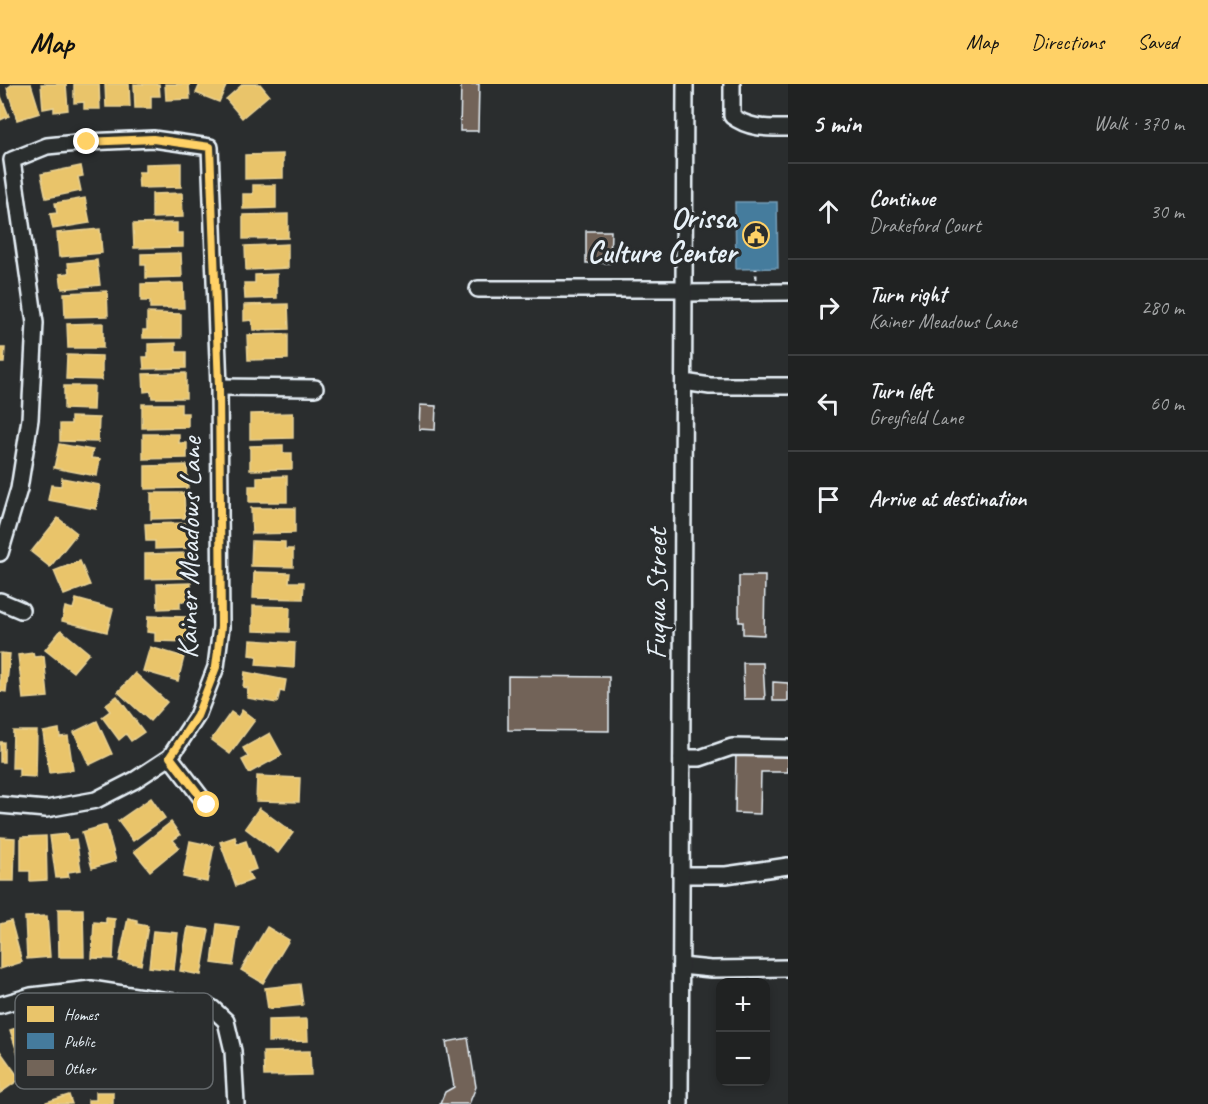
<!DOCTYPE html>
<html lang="en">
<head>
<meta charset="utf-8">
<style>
  body { margin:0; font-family:Caveat,sans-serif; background:#2d2f2f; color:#f1f3f6 }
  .controls { position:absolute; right:18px; bottom:18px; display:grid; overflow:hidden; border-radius:12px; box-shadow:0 3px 9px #0003 }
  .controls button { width:54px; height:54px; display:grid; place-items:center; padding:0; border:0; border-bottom:2px solid #3d3f40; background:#202222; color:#f1f3f6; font:30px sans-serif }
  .stop { position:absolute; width:18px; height:18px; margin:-14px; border:4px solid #ffd166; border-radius:50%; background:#fff }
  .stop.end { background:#ffd166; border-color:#fff; box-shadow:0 2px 6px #0008 }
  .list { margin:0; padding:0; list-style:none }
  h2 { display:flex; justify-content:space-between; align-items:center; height:78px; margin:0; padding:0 24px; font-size:26px }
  h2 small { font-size:20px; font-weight:400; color:#a2a4a5 }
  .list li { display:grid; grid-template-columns:39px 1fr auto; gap:18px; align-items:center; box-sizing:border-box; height:96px; padding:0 24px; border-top:2px solid #3d3f40 }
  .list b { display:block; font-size:22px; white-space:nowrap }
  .list p { margin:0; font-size:20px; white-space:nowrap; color:#a2a4a5 }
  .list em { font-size:20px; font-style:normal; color:#a2a4a5 }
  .icon { flex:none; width:33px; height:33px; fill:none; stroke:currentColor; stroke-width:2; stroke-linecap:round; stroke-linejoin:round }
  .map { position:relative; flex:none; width:788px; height:1020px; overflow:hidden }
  header { display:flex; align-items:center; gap:36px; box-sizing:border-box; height:84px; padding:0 30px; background:#ffd166; color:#111 }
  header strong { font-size:28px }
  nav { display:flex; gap:33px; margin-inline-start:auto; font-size:21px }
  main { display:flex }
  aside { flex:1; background:#202222 }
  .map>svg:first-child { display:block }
  .homes { fill:#e9c46a; stroke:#e9d295; stroke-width:1.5 }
  .public { fill:#457b9d; stroke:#769eb8; stroke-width:1.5 }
  .building { fill:#726458; stroke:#e8f1f8; stroke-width:1.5 }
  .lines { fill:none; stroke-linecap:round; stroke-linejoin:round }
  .minor-casing { stroke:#e8f1f8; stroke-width:20 }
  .path { stroke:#e8f1f8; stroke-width:3; stroke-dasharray:4.5 4.5; stroke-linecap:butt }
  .minor { stroke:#2a2d2e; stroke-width:15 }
  .route { stroke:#ffd166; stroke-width:8 }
  .labels { text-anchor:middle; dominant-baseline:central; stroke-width:6; stroke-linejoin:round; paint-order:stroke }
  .poi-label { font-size:30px; font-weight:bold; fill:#e8f1f8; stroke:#2a2d2e; text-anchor:end }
  .street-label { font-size:30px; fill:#e8f1f8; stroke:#2a2d2e }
  .key { fill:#2a2d2e; stroke:#63686b; stroke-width:1.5 }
  .key-label { font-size:16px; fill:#e8f1f8 }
</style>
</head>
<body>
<header>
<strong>Map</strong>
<nav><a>Map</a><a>Directions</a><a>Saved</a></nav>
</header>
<main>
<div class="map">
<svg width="788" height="1020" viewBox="0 0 788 1020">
  <rect width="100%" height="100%" fill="#2a2d2e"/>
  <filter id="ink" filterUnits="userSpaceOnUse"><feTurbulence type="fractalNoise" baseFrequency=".0167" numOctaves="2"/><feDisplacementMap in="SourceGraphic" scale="12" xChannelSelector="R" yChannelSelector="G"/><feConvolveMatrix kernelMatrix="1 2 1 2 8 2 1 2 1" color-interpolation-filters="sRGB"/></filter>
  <g filter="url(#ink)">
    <g class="homes">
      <polygon points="13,0 31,0 40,29 17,36 7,4"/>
      <polygon points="41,0 66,0 68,26 54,28 54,23 43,25"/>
      <polygon points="74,0 99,0 100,25 84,25 84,18 74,19"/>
      <polygon points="105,0 129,0 130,23 106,23"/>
      <polygon points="134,0 159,0 160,12 151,12 151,24 135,24"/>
      <polygon points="165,0 189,0 190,15 166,16"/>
      <polygon points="200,0 227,0 219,18 196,9"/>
      <polygon points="243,0 260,0 269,11 242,34 226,15"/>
      <polygon points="0,10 9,32 0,36"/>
      <polygon points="283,70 283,94 245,95 245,71"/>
      <polygon points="181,79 181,103 139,104 138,88 146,88 146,80"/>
      <polygon points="81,82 83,92 78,93 81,107 46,114 41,90"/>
      <polygon points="253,101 276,101 276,124 243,125 243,110 253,110"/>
      <polygon points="182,109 183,133 152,134 152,110"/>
      <polygon points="85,114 90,139 53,145 50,130 57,129 55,119"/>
      <polygon points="288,130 288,154 243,155 243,131"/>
      <polygon points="177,139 177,149 183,149 183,163 134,164 133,140"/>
      <polygon points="100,145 102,169 59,173 57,149"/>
      <polygon points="288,160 288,184 246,186 245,162"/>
      <polygon points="181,169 182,193 146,194 146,181 141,181 141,170"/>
      <polygon points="97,176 100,201 62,205 60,190 69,189 68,179"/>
      <polygon points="277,190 277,214 245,215 244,199 255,199 255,191"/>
      <polygon points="183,199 184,224 150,224 150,217 141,217 141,200"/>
      <polygon points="107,207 108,232 65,233 64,209"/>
      <polygon points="288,220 289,245 253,246 252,236 244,237 244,221"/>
      <polygon points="147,229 181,230 181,254 143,254 143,246 147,246"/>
      <polygon points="103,239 103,264 68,264 67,240"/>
      <polygon points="288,250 288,275 248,276 247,251"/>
      <polygon points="176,259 176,268 186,268 186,284 144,285 143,273 148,273 148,260"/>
      <polygon points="0,264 5,264 4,279 0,279"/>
      <polygon points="67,271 102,272 102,296 66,295"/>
      <polygon points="186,289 186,314 152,314 151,307 144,308 143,290"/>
      <polygon points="64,302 94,302 93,326 64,325"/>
      <polygon points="142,320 181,320 181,329 188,329 188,343 142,344"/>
      <polygon points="293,329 293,354 250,355 250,330"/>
      <polygon points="71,333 99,334 98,358 60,357 60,340 71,340"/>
      <polygon points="143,350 179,350 179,359 187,359 187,374 143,375"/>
      <polygon points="59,360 93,366 91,374 100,375 97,392 54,384"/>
      <polygon points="283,361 283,369 292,369 292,385 250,386 250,362"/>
      <polygon points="187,381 188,404 145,405 145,382"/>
      <polygon points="287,392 287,418 249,418 249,402 257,402 257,393"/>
      <polygon points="62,394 100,401 96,425 48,416 51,401 61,402"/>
      <polygon points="151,409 184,409 185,434 151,435"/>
      <polygon points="251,424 295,424 295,449 252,450"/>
      <polygon points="58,434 77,449 50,483 31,468"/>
      <polygon points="188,439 188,464 155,465 155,457 146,457 145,440"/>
      <polygon points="252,457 285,458 285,465 293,465 293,483 251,482"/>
      <polygon points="188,469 188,494 145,495 145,470"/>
      <polygon points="80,477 90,501 64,511 54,487"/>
      <polygon points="254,488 290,489 289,498 304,498 303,515 253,514"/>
      <polygon points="191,499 191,517 180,518 180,524 158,525 157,500"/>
      <polygon points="76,515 113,525 107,548 62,537 65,523 73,525"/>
      <polygon points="253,522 290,523 289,548 253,547"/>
      <polygon points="148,532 189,533 189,558 155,557 155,549 147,548"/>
      <polygon points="61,546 89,569 73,588 45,566"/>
      <polygon points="250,556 295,559 294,584 256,581 257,572 249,571"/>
      <polygon points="150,563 184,573 178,597 143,587"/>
      <polygon points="0,569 10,570 6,608 0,607"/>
      <polygon points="33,569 34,573 44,572 48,613 23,615 18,571"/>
      <polygon points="245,588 286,596 284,608 280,607 277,619 247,614 248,604 243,603"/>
      <polygon points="135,589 167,618 150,637 118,608"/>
      <polygon points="117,612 144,648 131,657 126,650 119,656 102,633 110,627 105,621"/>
      <polygon points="242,626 255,636 230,670 211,656 231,628 238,633"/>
      <polygon points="97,637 112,670 89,681 74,648"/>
      <polygon points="59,645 60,653 68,652 73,686 49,689 43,648"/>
      <polygon points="13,647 37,647 36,693 19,692 19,684 12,684"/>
      <polygon points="270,649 282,671 249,689 242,676 248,673 243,664"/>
      <rect x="0" y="658" width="4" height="20"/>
      <polygon points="257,692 300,694 299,718 256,717"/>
      <polygon points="151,714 165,734 133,757 118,737"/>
      <polygon points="259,724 293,749 278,769 245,744"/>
      <polygon points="171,738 180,751 173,756 179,763 150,787 134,767"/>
      <polygon points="106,741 116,777 92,784 82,748"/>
      <polygon points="67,750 68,756 76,755 81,786 68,788 69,793 56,794 50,752"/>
      <polygon points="46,752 47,796 30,797 30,787 21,787 21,753"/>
      <polygon points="0,753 15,754 14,797 0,797"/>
      <polygon points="235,753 237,760 246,757 256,785 248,788 252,796 236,802 220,758"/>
      <polygon points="190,757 214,762 207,798 183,793"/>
      <polygon points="58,825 83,825 84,873 59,873"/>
      <polygon points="47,832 50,873 27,875 25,833"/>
      <polygon points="106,834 115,835 113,875 92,874 94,838 106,839"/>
      <polygon points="128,834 137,836 137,840 148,842 141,881 119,877"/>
      <polygon points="11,837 22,878 0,885 0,840"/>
      <polygon points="217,840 239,843 233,882 212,879"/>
      <polygon points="188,843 209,846 201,891 180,887"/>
      <polygon points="267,843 289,856 263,899 241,886"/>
      <polygon points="153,847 178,849 174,886 149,883"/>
      <polygon points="300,900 303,921 268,925 265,904"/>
      <polygon points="307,935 308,957 268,958 268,936"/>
      <polygon points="32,939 46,982 24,989 10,946"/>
      <polygon points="0,967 20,995 0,1009"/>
      <polygon points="310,967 311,991 264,992 263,968"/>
      <polygon points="96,1008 113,1008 113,1020 88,1020 88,1016 96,1016"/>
      <polygon points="69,1011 72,1020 46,1020 46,1018"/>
    </g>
    <polygon class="public" points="735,118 777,118 778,184 736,185"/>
    <g class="building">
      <polygon points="461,0 479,0 478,47 460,47"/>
      <polygon points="586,147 611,147 610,179 586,179"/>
      <polygon points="420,321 436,322 435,346 419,345"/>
      <polygon points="739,492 765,492 764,551 743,550 743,538 739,538"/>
      <polygon points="743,579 763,579 765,615 744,615"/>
      <polygon points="508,592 609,593 609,647 508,646"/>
      <polygon points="773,598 788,599 788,617 773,617"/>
      <polygon points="736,666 788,670 788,688 761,688 760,730 735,729"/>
      <polygon points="468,954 476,1003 469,1020 440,1020 445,1008 454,1003 446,958"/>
    </g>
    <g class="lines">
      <defs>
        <g id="minor">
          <path d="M 732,0 L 732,32 C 749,45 768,44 788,44"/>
          <polyline points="478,205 684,205"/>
          <polyline points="684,209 788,208"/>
          <polyline points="684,298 710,302 788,302"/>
          <polyline points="219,303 315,304"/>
          <polyline points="0,469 19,405 30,335 35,239 12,76 47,62 87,58 153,55 210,63 219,303 221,543 216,583 197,632 170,673 135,696 96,716 46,725 0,721"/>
          <polyline points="0,517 21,526"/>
          <polyline points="170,673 207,721"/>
          <polyline points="682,674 700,674 732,663 788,664"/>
          <polyline points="681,791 726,791 788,782"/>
          <polyline points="681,882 711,885 788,884"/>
          <polyline points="0,921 31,912 91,905 212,924 226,937 233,967 236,1020"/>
          <polyline points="680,1020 685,0"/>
        </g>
      </defs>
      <use href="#minor" class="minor-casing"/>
      <polyline class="path" points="756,195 756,185"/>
      <use href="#minor" class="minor"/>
    </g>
  </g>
  <g class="lines" filter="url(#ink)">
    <polyline class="route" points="87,58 153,55 210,63 219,303 221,543 216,583 197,632 170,673 207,721"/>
  </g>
  <defs>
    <symbol id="civic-ring" viewBox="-11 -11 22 22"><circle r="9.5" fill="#2a2d2e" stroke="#ffd166" stroke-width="1.5"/><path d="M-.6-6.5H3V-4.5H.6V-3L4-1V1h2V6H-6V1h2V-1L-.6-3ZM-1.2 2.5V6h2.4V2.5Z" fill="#ffd166"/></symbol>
  </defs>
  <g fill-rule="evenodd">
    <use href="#civic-ring" x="741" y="136" width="30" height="30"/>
  </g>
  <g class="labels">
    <g class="poi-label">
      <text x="736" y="134">Orissa<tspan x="736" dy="34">Culture Center</tspan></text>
    </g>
    <g class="street-label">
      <text transform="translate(189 464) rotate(-89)">Kainer Meadows Lane</text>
      <text transform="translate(656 510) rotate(-90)">Fuqua Street</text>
    </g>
  </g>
  <rect x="15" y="909" width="198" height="96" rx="9" class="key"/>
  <rect x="27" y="922" width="27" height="16" fill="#e9c46a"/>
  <rect x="27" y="949" width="27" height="16" fill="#457b9d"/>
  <rect x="27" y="976" width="27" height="16" fill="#726458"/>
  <g class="key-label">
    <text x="64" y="936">Homes</text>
    <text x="64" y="963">Public</text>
    <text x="64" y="990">Other</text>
  </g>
</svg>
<div class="controls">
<button>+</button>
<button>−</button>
</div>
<div class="stop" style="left:207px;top:721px"></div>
<div class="stop end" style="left:87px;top:58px"></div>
</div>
<aside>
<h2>5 min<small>Walk · 370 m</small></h2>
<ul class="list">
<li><svg class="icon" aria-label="ahead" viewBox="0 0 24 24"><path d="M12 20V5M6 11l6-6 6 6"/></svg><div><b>Continue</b><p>Drakeford Court</p></div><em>30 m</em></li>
<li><svg class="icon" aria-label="right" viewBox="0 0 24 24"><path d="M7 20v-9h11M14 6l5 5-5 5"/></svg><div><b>Turn right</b><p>Kainer Meadows Lane</p></div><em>280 m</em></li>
<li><svg class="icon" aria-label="left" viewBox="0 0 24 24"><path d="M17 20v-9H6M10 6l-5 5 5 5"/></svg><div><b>Turn left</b><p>Greyfield Lane</p></div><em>60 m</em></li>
<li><svg class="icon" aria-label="arrive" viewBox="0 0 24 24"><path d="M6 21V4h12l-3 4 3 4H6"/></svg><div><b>Arrive at destination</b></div></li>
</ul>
</aside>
</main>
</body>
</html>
